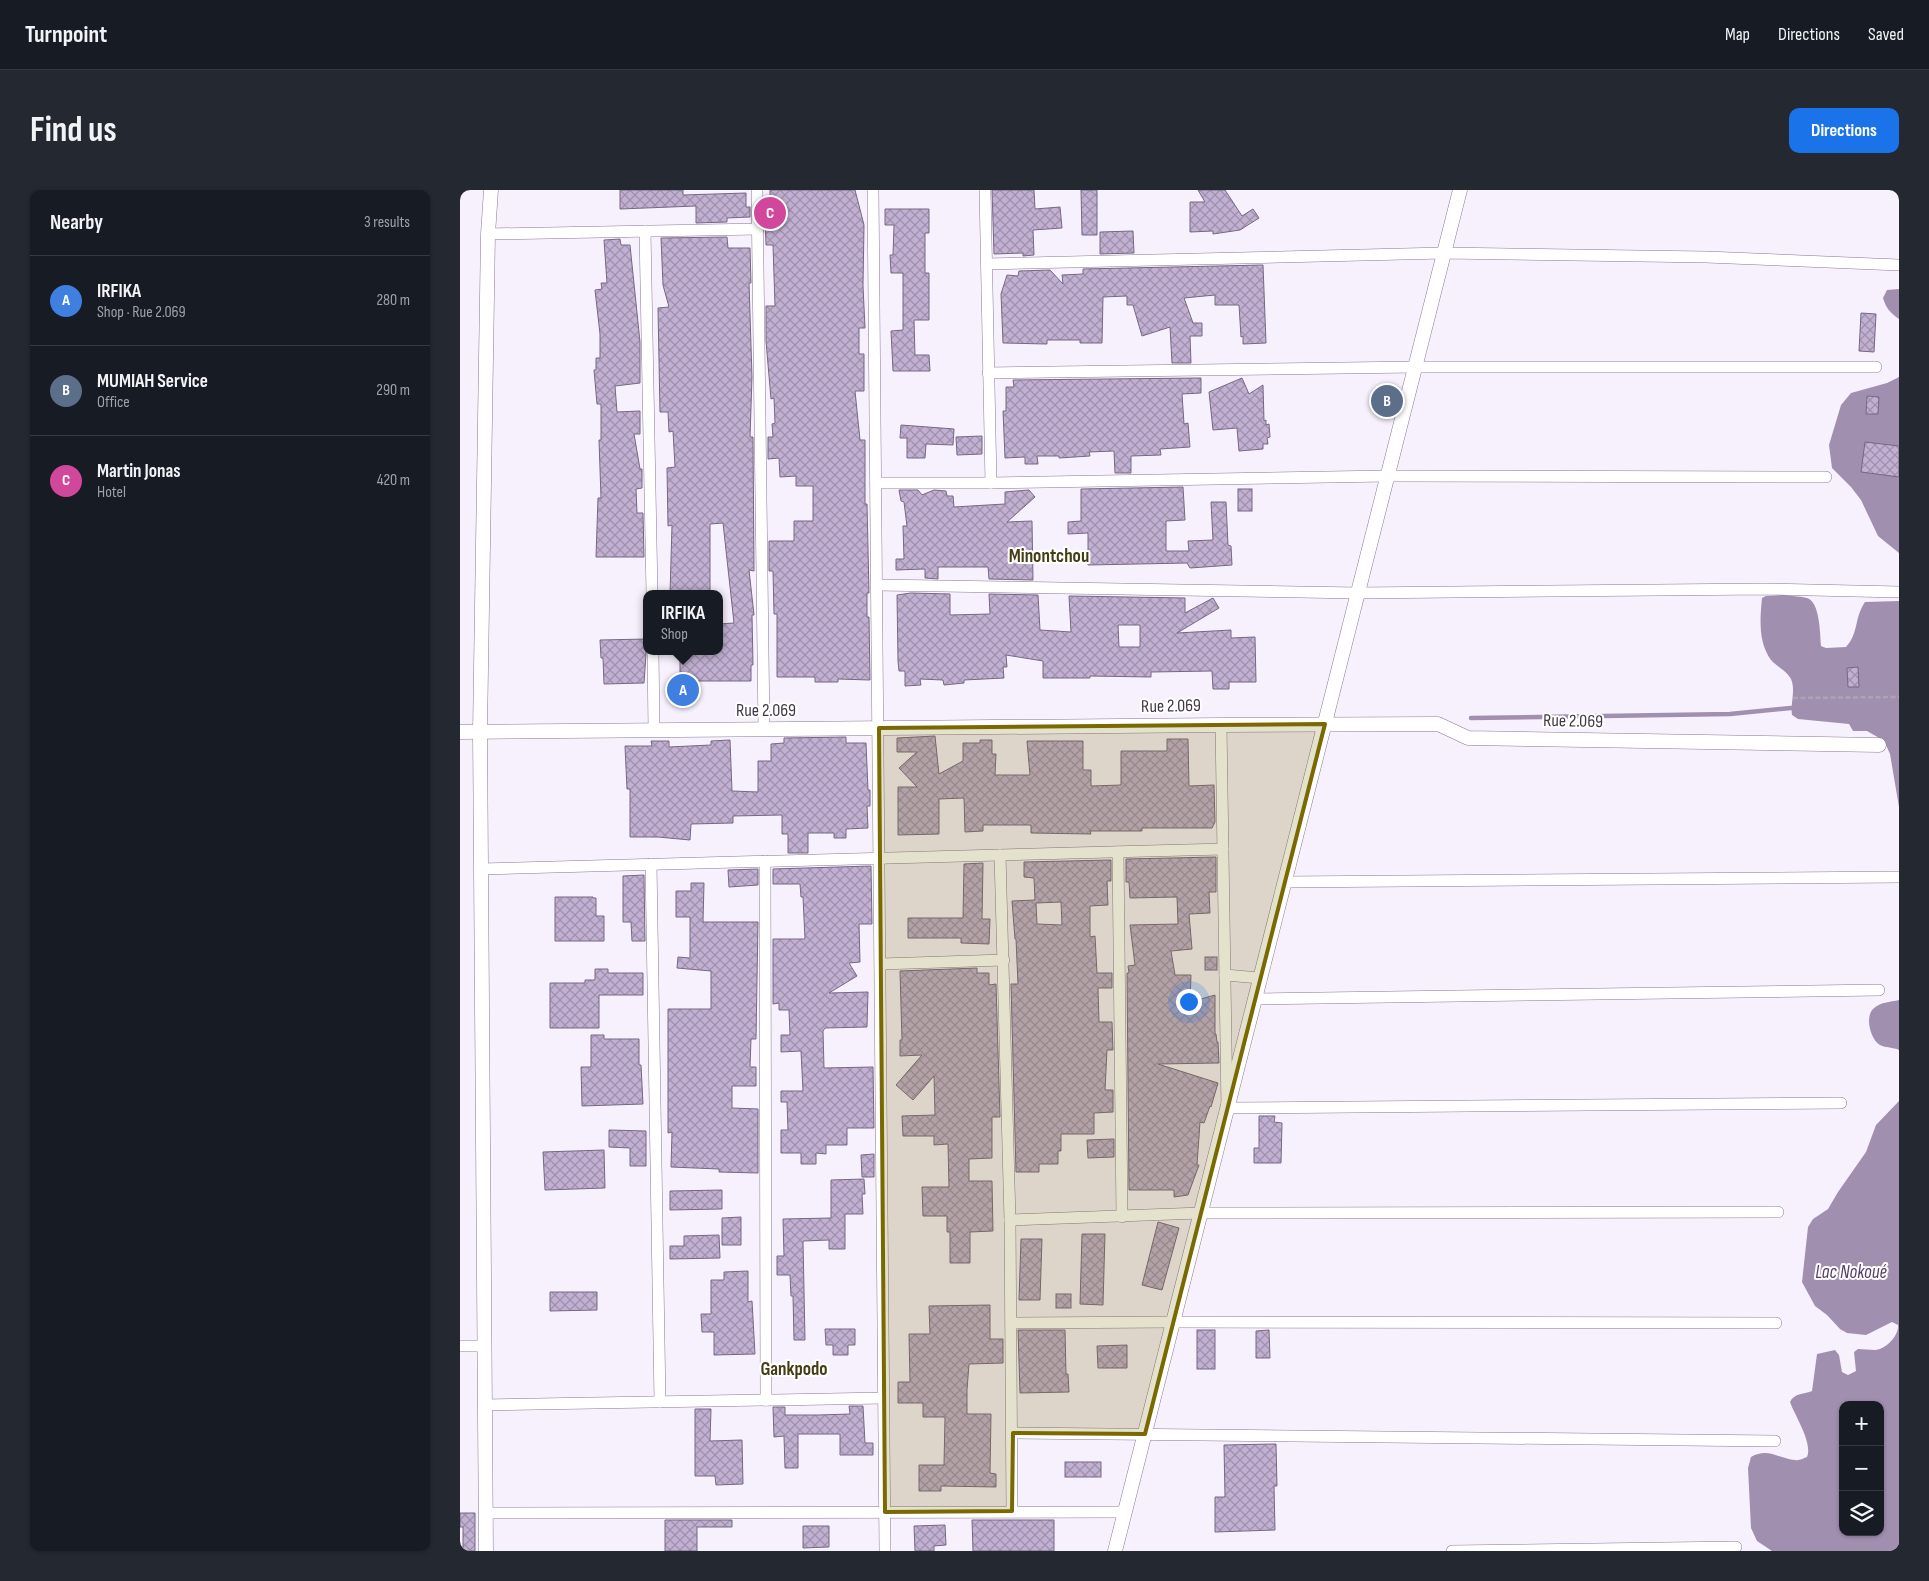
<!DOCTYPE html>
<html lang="en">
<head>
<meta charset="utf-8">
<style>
  body { margin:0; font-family:"Sofia Sans Condensed",sans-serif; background:#242831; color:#f1f3f6 }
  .controls { position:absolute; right:15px; bottom:15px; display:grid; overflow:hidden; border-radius:10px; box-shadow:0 1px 4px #0004 }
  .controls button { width:45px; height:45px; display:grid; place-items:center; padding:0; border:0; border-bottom:1px solid #363941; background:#171b24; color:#f1f3f6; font:25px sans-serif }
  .you { position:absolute; left:728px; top:811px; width:18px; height:18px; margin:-12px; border:4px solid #fff; border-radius:50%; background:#1a73e8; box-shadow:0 0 0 8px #1a73e833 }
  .badge { display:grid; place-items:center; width:32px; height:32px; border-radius:50%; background:#1a73e8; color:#fff; font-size:16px; font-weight:700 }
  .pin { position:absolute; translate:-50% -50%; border:2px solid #fff; box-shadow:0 1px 5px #0006 }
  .popup { position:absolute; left:183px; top:400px; width:80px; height:65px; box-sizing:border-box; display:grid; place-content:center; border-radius:10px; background:#171b24; filter:drop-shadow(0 1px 4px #0005); font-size:16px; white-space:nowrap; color:#9ea1a6 }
  .popup b { font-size:19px; color:#f1f3f6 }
  .popup::after { content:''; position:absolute; left:50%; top:100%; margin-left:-10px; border:10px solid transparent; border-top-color:#171b24 }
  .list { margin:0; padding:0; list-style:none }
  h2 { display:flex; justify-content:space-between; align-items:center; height:65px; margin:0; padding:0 20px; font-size:21px }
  h2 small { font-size:16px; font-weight:400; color:#9ea1a6 }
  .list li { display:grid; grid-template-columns:32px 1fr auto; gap:15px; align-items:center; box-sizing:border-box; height:90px; padding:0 20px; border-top:1px solid #363941 }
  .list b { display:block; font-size:19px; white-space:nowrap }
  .list p { margin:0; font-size:16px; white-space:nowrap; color:#9ea1a6 }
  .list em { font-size:16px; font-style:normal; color:#9ea1a6 }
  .icon { flex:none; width:28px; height:28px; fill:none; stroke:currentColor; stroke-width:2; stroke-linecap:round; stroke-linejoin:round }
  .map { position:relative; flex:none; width:1439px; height:1361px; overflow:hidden; border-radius:10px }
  header { display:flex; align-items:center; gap:30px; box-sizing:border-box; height:70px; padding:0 25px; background:#171b24; border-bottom:1px solid #363941 }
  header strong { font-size:24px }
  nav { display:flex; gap:28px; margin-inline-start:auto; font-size:18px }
  .intro { display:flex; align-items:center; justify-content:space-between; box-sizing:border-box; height:120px; padding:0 30px }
  h1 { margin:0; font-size:35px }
  .button { padding:12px 22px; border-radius:10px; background:#1a73e8; color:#fff; font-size:18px; font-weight:700 }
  main { display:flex; gap:30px; padding:0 30px }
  aside { flex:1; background:#171b24; border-radius:10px; box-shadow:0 1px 4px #0004 }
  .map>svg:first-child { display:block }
  .water { fill:#a18fb0; fill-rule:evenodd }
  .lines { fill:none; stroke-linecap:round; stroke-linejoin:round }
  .stream { stroke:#a18fb0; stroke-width:4.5 }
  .building { fill:url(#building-cross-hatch); stroke:#766882; fill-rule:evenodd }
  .minor-casing { stroke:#887a94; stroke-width:12 }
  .tertiary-casing { stroke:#887a94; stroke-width:15 }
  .path { stroke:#aba5b1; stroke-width:2.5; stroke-dasharray:5 2.5; stroke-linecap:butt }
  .minor { stroke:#fff; stroke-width:11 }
  .tertiary { stroke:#fff; stroke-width:14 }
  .marked { fill:#796900; fill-opacity:0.2; stroke:#796900; stroke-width:4; stroke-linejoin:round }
  .labels { text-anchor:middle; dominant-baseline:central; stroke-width:4; stroke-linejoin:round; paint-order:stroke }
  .street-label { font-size:18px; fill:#3f3945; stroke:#fff }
  .neighbourhood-label { font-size:19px; font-weight:bold; fill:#443d13; stroke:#fff }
  .water-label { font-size:19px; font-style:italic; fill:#563c6a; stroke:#fff }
</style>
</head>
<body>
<header>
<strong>Turnpoint</strong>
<nav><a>Map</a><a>Directions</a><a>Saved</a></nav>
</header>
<div class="intro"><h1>Find us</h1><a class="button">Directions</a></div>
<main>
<aside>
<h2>Nearby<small>3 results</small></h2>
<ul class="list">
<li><span class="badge" style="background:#3f7fe0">A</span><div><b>IRFIKA</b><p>Shop · Rue 2.069</p></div><em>280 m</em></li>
<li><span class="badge" style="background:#5c6f8a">B</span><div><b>MUMIAH Service</b><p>Office</p></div><em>290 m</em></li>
<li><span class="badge" style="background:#d1479c">C</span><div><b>Martin Jonas</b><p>Hotel</p></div><em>420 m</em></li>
</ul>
</aside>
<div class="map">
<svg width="1439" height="1361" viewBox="0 0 1439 1361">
  <defs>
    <pattern id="building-cross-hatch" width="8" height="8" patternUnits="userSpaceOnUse" patternTransform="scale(1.25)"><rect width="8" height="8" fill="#c2b0d2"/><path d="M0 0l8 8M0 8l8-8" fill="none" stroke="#9f90ac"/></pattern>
  </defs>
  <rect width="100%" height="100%" fill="#f7f1fd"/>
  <g class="water">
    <path d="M 1439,99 L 1439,129 C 1430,123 1426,118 1423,108 L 1427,100 Z"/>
    <polygon points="1439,187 1439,363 1418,346 1401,310 1391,297 1372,278 1369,255 1381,215 1391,203 1427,193"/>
    <path d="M 1323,405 C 1330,406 1339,406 1347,408 C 1360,412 1360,443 1361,456 L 1366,458 L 1386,457 C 1399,443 1394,428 1405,412 L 1439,411 L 1439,617 L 1430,564 L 1426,555 L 1421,549 L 1407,541 L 1393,541 L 1389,534 L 1338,529 L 1332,525 C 1330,513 1336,501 1331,489 C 1326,480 1317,477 1311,470 C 1298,452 1300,429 1302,408 L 1306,406 Z"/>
    <path d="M 1439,810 L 1439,860 C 1433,857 1426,858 1420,855 C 1410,849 1405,827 1413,819 C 1420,812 1430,812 1439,810 Z"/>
    <path d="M 1439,911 L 1439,1361 L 1312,1361 L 1297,1351 L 1291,1338 L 1288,1278 L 1291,1267 C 1308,1257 1319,1269 1335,1270 C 1339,1271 1344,1268 1347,1267 C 1353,1253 1335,1226 1330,1212 C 1334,1203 1345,1204 1352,1201 L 1357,1164 L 1375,1160 L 1379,1165 L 1382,1182 L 1388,1185 L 1396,1181 L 1394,1162 L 1398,1159 C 1403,1159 1409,1160 1415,1160 C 1426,1159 1439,1146 1438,1135 L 1432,1132 L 1406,1145 L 1387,1143 L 1380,1139 L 1367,1125 L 1355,1116 L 1342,1092 L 1348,1037 L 1353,1029 L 1368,1019 L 1378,1002 L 1406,962 L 1416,935 ZM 1383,1215 L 1420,1215 L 1420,1342 L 1383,1342 Z"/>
  </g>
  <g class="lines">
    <polyline class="stream" points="1011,528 1270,524 1331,518"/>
  </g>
  <g class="building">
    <polygon points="160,0 223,0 223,5 286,3 286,17 290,17 290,27 267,28 267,32 236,33 236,16 160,19"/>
    <polygon points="310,0 395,0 404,35 403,96 405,138 399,138 399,164 404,164 404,201 395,201 400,250 405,250 405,314 407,314 409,403 407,403 407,427 409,427 410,490 378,489 378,492 355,492 355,487 317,487 317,424 314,424 313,381 309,381 309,351 334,351 334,331 353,331 353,296 336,296 336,286 320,287 319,268 308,269 308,247 313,247 312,234 315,233 314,208 311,209 306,151 306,116 315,116 313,55 306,55 305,27 305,17 310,17"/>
    <polygon points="532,0 574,0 575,19 600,17 602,38 573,40 574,65 563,66 563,63 534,64"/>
    <polygon points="621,0 637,0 637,45 622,45"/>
    <polygon points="738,0 765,0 782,26 793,19 799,28 780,40 753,44 753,41 730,42 730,12 745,12"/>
    <polygon points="425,19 469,19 469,43 465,43 465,83 469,83 469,130 454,130 455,165 469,165 470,181 433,181 431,141 443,140 443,83 431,83 430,65 433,65 434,35 425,35"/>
    <polygon points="673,41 674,63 640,64 640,42"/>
    <polygon points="267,47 268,58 290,58 291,93 289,93 292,187 290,247 293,247 294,381 289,380 294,425 292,425 293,475 291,475 291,491 220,491 220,461 259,461 259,434 274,433 263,333 250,334 250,404 210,404 212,335 208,336 207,278 215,277 213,241 209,242 208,222 200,222 198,118 209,117 203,95 201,48"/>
    <polygon points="160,49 161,55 170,55 180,152 180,193 155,196 157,222 180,221 180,244 174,244 180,279 182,279 182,298 176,299 177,323 183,323 184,367 136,367 138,308 141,308 139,250 141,250 141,214 137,214 134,180 136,180 136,168 140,168 140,144 135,100 142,99 141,93 147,93 144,50"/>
    <polygon points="803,75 806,153 783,154 783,146 781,147 779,115 755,115 755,105 724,108 733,133 742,133 742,146 730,146 731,173 712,173 710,137 682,146 673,115 667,115 667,106 643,107 642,153 620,153 620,150 587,150 587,154 543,153 541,104 547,85 558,86 559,81 590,80 603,94 602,85 623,84 623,79"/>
    <polygon points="1401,123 1416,124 1414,162 1399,161"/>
    <polygon points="741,188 741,203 722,204 724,234 728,233 730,257 700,259 701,265 671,266 671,283 655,283 654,261 629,262 630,266 599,268 599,266 577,266 578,274 565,274 565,267 545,268 543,221 546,221 546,197 554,197 553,190"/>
    <polygon points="782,188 789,204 803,195 804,231 806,230 806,235 809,234 810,247 807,248 808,254 803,254 803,259 779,261 777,238 753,240 749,202"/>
    <polygon points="1407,206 1419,207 1418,224 1406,224"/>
    <polygon points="441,235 494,239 493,255 466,254 465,268 447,268 447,248 440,248"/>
    <polygon points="522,246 522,264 497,265 496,247"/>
    <polygon points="1405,252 1439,256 1439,287 1401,282"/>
    <polygon points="723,297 725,330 706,331 706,361 729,361 728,351 753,350 751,312 766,312 768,355 771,356 772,375 730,378 727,373 628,375 628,343 608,344 608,332 621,331 621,299"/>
    <rect x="778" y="299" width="14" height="22"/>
    <polygon points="439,300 458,300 462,305 474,300 486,301 487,306 493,306 494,317 545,314 545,302 569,300 575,307 547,332 572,331 573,390 529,389 528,377 478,377 478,389 465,388 465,379 436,380 436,369 444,369 443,336 447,336 444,312 441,311"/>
    <path d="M 451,403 L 490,404 L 490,425 L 530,424 L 529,404 L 578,405 L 580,440 L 611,442 L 609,406 L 725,408 L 725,423 L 753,408 L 759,418 L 717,443 L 771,440 L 771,448 L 795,447 L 796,492 L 769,492 L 769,499 L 753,499 L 752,481 L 691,482 L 691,487 L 630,486 L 630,488 L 583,488 L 583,471 L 546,465 L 547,477 L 543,477 L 544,488 L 504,490 L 504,493 L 484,495 L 483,490 L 460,489 L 461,495 L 445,496 L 445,481 L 439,481 L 438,471 L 437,405 ZM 658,435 L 680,435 L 680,457 L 659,457 Z"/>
    <polygon points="187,449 184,493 144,494 143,468 141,468 140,450"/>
    <polygon points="1398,477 1399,497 1388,497 1387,478"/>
    <polygon points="475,546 479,584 503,571 503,553 520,553 520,550 532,550 532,564 536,564 535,585 570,585 567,551 623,551 623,580 631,580 631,596 661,595 661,561 707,561 707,549 728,549 729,596 754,595 755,632 752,638 682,638 682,641 630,641 631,644 571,643 571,635 523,635 523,641 505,642 504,608 479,609 479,644 438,645 438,597 457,597 439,578 457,562 437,562 437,548"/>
    <polygon points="386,547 386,553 406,553 408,600 410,600 410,616 407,616 408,638 386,639 386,648 374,648 374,643 348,643 348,663 328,663 328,644 322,644 322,625 273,626 273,633 231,634 230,650 198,647 170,647 170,599 167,599 165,556 192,556 191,551 209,551 209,557 251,555 251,551 270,550 272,601 298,602 298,571 311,571 311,554 324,553 324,548"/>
    <polygon points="756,667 756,702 749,702 750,723 729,724 732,759 711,761 715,785 731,785 730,812 755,805 755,844 756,844 757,852 758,852 759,873 698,874 758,893 751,917 750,916 744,933 740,932 737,975 739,975 728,1005 714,1007 714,1000 669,1000 667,783 669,783 668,776 675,775 670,735 718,734 717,707 670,708 669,692 666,692 666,669"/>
    <path d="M 651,670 L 651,691 L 647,691 L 648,715 L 630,716 L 630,747 L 635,746 L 637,783 L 652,783 L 652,798 L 638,798 L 639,832 L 652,832 L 653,860 L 647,860 L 645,900 L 653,900 L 653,922 L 634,923 L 634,944 L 601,944 L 601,961 L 598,961 L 598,974 L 579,974 L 579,982 L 556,982 L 551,794 L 558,794 L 556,749 L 555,749 L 552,711 L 575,710 L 574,688 L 564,687 L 564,672 ZM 601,712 L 602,735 L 577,734 L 576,713 Z"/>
    <polygon points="523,673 522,729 530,729 529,754 501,753 501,748 448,748 448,728 503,728 504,674"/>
    <polygon points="411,676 412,734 399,734 400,772 389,773 397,786 369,803 408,802 407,837 365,838 363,841 364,878 413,877 414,938 387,938 387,955 366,955 366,964 356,963 356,974 341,974 341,963 321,963 321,940 328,940 327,912 321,912 321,901 343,901 341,861 321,862 321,845 330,845 329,820 319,820 319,813 313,814 313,749 345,749 343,707 341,707 340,694 313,694 313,679"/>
    <polygon points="298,679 298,695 269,697 268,680"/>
    <polygon points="184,685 185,751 172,751 171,732 163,732 163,686"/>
    <polygon points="231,693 244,693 243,732 298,732 296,849 291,849 290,877 296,877 296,896 272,896 272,918 298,919 298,983 259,982 259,979 211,977 212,942 208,943 208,819 251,819 251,781 217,778 218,767 230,768 230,727 216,727 216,701 231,701"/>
    <polygon points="95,707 133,707 133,708 136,708 136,726 144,726 144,751 95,751"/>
    <rect x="745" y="767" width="12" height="13"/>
    <polygon points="517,778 517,783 529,783 529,795 536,794 540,927 532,927 532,968 509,969 509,991 532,991 533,1041 510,1042 510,1073 490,1073 490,1042 487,1042 487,1026 463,1026 462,997 489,997 488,954 474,955 474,946 443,946 442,926 475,925 474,886 453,910 436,895 462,865 440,866 440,850 442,850 440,781"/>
    <polygon points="135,779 148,779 148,783 183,783 183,805 139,805 139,838 90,838 90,793 125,793 125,790 135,790"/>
    <polygon points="131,845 144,845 144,849 179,849 179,875 181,875 183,914 122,916 121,877 131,877"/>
    <polygon points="799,926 815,926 814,932 822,933 821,973 794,973 794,958 799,958"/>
    <polygon points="149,940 186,941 186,976 170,976 170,958 149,957"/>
    <polygon points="654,949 654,967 628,968 627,950"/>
    <polygon points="144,960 145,998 85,1000 83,962"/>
    <polygon points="414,964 414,987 402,987 401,965"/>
    <polygon points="404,989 405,1004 402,1004 403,1024 385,1024 385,1059 369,1059 369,1050 343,1051 345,1150 334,1150 333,1106 331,1106 330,1085 317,1085 317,1066 324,1066 323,1029 371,1028 371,990"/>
    <polygon points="262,1000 262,1019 210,1020 210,1001"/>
    <polygon points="281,1027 281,1055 262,1055 262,1028"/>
    <polygon points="698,1032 719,1038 702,1100 682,1095"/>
    <polygon points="622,1044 645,1044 643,1115 620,1114"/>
    <polygon points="259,1045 260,1068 210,1069 210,1056 224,1056 224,1046"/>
    <polygon points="561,1049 582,1049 580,1110 559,1110"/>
    <polygon points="288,1081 288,1112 292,1111 295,1164 254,1165 254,1142 242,1142 241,1124 251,1124 251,1090 264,1090 264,1082"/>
    <polygon points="90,1102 137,1102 137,1120 90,1121"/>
    <rect x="596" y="1104" width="15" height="14"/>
    <polygon points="530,1115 530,1149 543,1149 543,1173 509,1174 507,1200 507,1224 531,1224 530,1283 536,1284 536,1297 481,1296 481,1301 459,1301 459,1275 484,1275 485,1227 463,1227 463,1213 438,1213 438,1192 450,1192 449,1144 470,1144 469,1116"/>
    <polygon points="365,1139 395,1139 395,1155 388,1155 388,1165 373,1165 373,1155 366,1155"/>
    <polygon points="558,1140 605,1140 606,1184 608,1184 609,1202 560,1203"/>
    <rect x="737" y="1140" width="18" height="39"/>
    <polygon points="809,1140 810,1168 796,1168 796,1141"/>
    <polygon points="667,1155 667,1178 638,1178 637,1156"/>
    <polygon points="389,1216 403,1216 405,1253 413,1253 413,1265 380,1265 380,1244 338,1244 338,1278 325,1278 324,1246 314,1247 313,1217 325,1217 325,1225 358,1225 390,1224"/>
    <polygon points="235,1219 251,1219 250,1251 282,1250 283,1294 256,1295 255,1286 235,1286"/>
    <polygon points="816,1254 817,1296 814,1296 815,1340 755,1342 755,1307 765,1307 764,1255"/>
    <rect x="605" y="1272" width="36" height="15"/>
    <polygon points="0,1323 15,1323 15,1361 3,1361 3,1337 0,1337"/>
    <polygon points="205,1330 272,1330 272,1337 237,1337 237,1361 205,1361"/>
    <polygon points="512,1330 594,1330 594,1361 513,1361"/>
    <polygon points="485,1335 486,1355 474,1356 474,1361 455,1361 454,1336"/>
    <polygon points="343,1336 369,1336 369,1357 343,1358"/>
  </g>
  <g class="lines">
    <defs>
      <g id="minor">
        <polyline points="297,0 304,539"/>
        <polyline points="413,0 425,1361"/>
        <polyline points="525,0 531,293"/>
        <polyline points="185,41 192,404"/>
        <polyline points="28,44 298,39"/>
        <polyline points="527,74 984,63 1246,67 1439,75"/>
        <polyline points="528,183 955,177 1416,177"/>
        <polyline points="416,293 531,293 927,286 1366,287"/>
        <polyline points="417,395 898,403 1305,399 1439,402"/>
        <polyline points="193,461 194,540"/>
        <polyline points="761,535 767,918 1381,913"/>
        <polyline points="658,662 662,1027"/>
        <polyline points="540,665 550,1030 552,1321"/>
        <polyline points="305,671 306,1210"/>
        <polyline points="191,674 200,1212"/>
        <polyline points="21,679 763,659"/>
        <polyline points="825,692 1439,687"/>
        <polyline points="421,774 544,770"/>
        <polyline points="765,785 800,788"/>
        <polyline points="795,809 1419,800"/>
        <polyline points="550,1030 741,1023 1318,1022"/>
        <polyline points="552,1133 713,1132 1316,1133"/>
        <polyline points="0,1156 25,1156"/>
        <polyline points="25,1215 423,1208"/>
        <polyline points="553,1243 1315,1251"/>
        <polyline points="26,1323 665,1322"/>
        <polyline points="992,1361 1276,1357"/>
      </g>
      <g id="tertiary">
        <polyline points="0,542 761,535 978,534 1008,548 1419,555"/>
        <polyline points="26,1361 20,541 28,44 31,0"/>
        <polyline points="655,1361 1000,0"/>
      </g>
    </defs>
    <use href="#minor" class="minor-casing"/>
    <use href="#tertiary" class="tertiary-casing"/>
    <polyline class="path" points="1333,508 1439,507"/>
    <use href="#minor" class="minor"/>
    <use href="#tertiary" class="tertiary"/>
  </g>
  <path class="marked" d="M 865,534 L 685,1244 L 553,1243 L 552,1321 L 425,1322 L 419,538 Z"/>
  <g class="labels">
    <g class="street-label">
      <text transform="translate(711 516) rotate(-1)">Rue 2.069</text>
      <text x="306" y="520">Rue 2.069</text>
      <text transform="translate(1113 531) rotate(1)">Rue 2.069</text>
    </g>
    <g class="neighbourhood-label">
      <text x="589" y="366">Minontchou</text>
      <text x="334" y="1179">Gankpodo</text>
    </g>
    <g class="water-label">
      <text x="1391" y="1082">Lac Nokoué</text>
    </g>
  </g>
</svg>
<div class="controls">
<button>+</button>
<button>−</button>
<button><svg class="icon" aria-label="layers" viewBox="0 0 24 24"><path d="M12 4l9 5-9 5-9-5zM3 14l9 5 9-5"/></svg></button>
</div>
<div class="you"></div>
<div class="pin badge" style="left:223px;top:500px;background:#3f7fe0">A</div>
<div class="popup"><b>IRFIKA</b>Shop</div>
<div class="pin badge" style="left:927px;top:211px;background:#5c6f8a">B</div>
<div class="pin badge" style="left:310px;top:23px;background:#d1479c">C</div>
</div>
</main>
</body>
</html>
